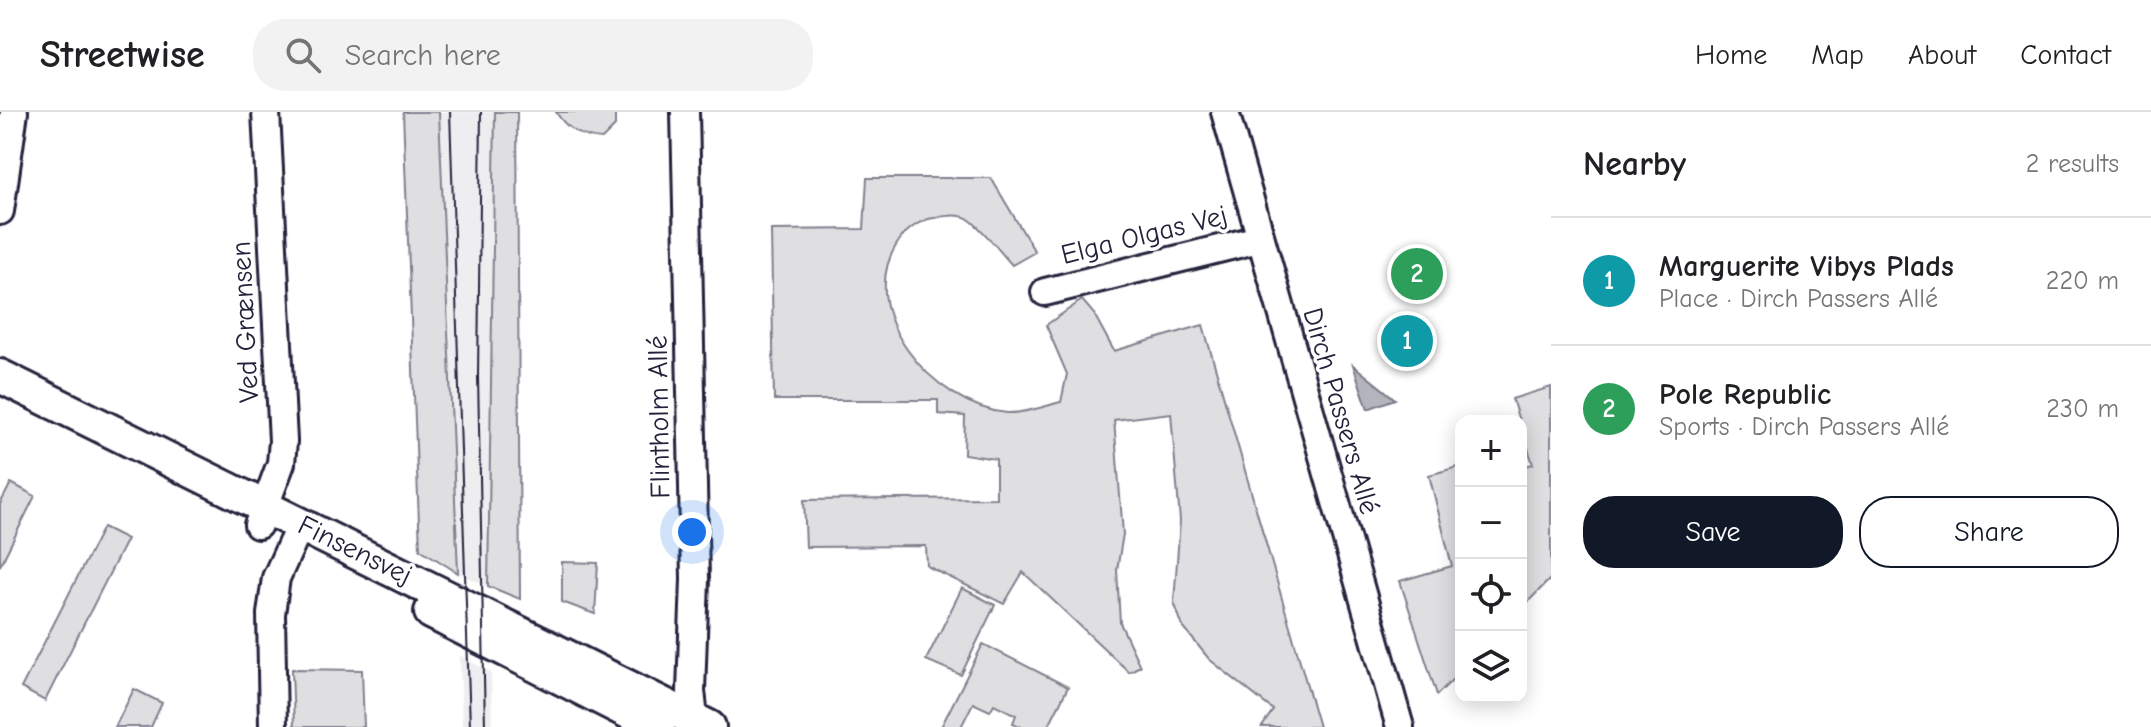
<!DOCTYPE html>
<html lang="en">
<head>
<meta charset="utf-8">
<style>
  body { margin:0; font-family:"Comic Neue",sans-serif; background:#f2f2f2; color:#202124 }
  .controls { position:absolute; right:24px; bottom:24px; display:grid; overflow:hidden; border-radius:16px; box-shadow:0 4px 20px #0003 }
  .controls button { width:72px; height:72px; display:grid; place-items:center; padding:0; border:0; border-bottom:2px solid #e0e0e0; background:#fff; color:#202124; font:40px sans-serif }
  .you { position:absolute; left:692px; top:420px; width:28px; height:28px; margin:-20px; border:6px solid #fff; border-radius:50%; background:#1a73e8; box-shadow:0 0 0 12px #1a73e833 }
  .badge { display:grid; place-items:center; width:52px; height:52px; border-radius:50%; background:#111827; color:#fff; font-size:26px; font-weight:700 }
  .pin { position:absolute; translate:-50% -50%; border:4px solid #fff; box-shadow:0 2px 8px #0006 }
  .list { margin:0; padding:0; list-style:none }
  h2 { display:flex; justify-content:space-between; align-items:center; height:104px; margin:0; padding:0 32px; font-size:34px }
  h2 small { font-size:26px; font-weight:400; color:#757577 }
  .list li { display:grid; grid-template-columns:52px 1fr auto; gap:24px; align-items:center; box-sizing:border-box; height:128px; padding:0 32px; border-top:2px solid #e0e0e0 }
  .list b { display:block; font-size:30px; white-space:nowrap }
  .list p { margin:0; font-size:26px; white-space:nowrap; color:#757577 }
  .list em { font-size:26px; font-style:normal; color:#757577 }
  .actions { display:flex; gap:16px; padding:24px 32px }
  .actions a { flex:1; padding:18px 0; border:2px solid #111827; border-radius:32px; text-align:center; font-size:28px; color:#111827 }
  .actions .main { background:#111827; color:#fff }
  .icon { flex:none; width:44px; height:44px; fill:none; stroke:currentColor; stroke-width:2; stroke-linecap:round; stroke-linejoin:round }
  .map { position:relative; flex:none; width:1551px; height:615px; overflow:hidden }
  header { display:flex; align-items:center; gap:48px; box-sizing:border-box; height:112px; padding:0 40px; background:#fff; border-bottom:2px solid #e0e0e0 }
  header strong { font-size:38px }
  nav { display:flex; gap:44px; margin-inline-start:auto; font-size:28px }
  .search { width:560px; height:72px; background:#f2f2f2; display:flex; align-items:center; gap:20px; box-sizing:border-box; padding:0 28px; border-radius:32px; color:#757577; font-size:30px }
  main { display:flex }
  aside { flex:1; background:#fff }
  .map>svg:first-child { display:block }
  .built { fill:#eeeef1 }
  .green { fill:#dfdfe2; stroke:#80808e; stroke-width:2 }
  .water { fill:#b4b4bc; stroke:#7a7a88; stroke-width:2 }
  .lines { fill:none; stroke-linecap:round; stroke-linejoin:round }
  .minor-casing { stroke:#22223b; stroke-width:32 }
  .tertiary-casing { stroke:#22223b; stroke-width:38 }
  .minor { stroke:#fff; stroke-width:26 }
  .tertiary { stroke:#fff; stroke-width:32 }
  .tram { stroke:#22223b; stroke-width:2 }
  .labels { text-anchor:middle; dominant-baseline:central; stroke-width:7; stroke-linejoin:round; paint-order:stroke }
  .street-label { font-size:28px; fill:#22223b; stroke:#fff }
</style>
</head>
<body>
<header>
<strong>Streetwise</strong>
<div class="search"><svg class="icon" aria-label="search" viewBox="0 0 24 24"><circle cx="10" cy="10" r="6"/><path d="M15 15l6 6"/></svg>Search here</div>
<nav><a>Home</a><a>Map</a><a>About</a><a>Contact</a></nav>
</header>
<main>
<div class="map">
<svg width="1551" height="615" viewBox="0 0 1551 615">
  <rect width="100%" height="100%" fill="#fff"/>
  <filter id="ink" filterUnits="userSpaceOnUse"><feTurbulence type="fractalNoise" baseFrequency=".0125" numOctaves="2"/><feDisplacementMap in="SourceGraphic" scale="16" xChannelSelector="R" yChannelSelector="G"/><feConvolveMatrix kernelMatrix="1 2 1 2 8 2 1 2 1" color-interpolation-filters="sRGB"/></filter>
  <g filter="url(#ink)">
    <g class="built">
      <polygon points="439,0 495,0 488,474 458,461"/>
      <polygon points="460,544 491,560 492,615 462,615"/>
    </g>
    <g class="green">
      <polygon points="403,0 439,0 458,461 420,437"/>
      <polygon points="495,0 517,0 520,487 488,474"/>
      <path d="M 556,0 L 615,0 L 615,14 L 602,27 C 583,26 566,17 556,0 Z"/>
      <path d="M 867,66 L 991,66 L 1035,140 L 1012,153 C 999,139 985,119 970,108 C 961,101 945,104 934,106 C 922,107 906,118 899,129 C 851,198 934,294 1007,301 C 1024,302 1045,294 1061,290 L 1067,262 L 1046,213 L 1082,188 L 1094,202 L 1114,239 L 1203,213 L 1319,615 L 1262,615 L 1273,598 L 1209,547 L 1183,515 L 1174,490 L 1180,409 L 1171,301 L 1114,308 L 1123,422 L 1117,458 L 1120,511 L 1140,554 L 1129,560 L 1023,460 L 1004,492 L 927,454 L 926,434 L 806,435 L 804,388 L 996,386 L 996,347 L 964,342 L 965,304 L 938,302 L 938,288 L 774,288 L 771,118 L 864,117 Z"/>
      <polygon points="1551,275 1551,466 1521,497 1521,355 1533,352 1512,287"/>
      <polygon points="1461,354 1461,559 1437,583 1400,469 1452,454 1429,363"/>
      <polygon points="11,371 35,384 0,454 0,392"/>
      <polygon points="103,415 127,427 45,589 21,576"/>
      <polygon points="562,450 598,451 595,502 562,490"/>
      <polygon points="962,476 995,493 961,563 926,548"/>
      <polygon points="983,532 1068,575 1048,615 1022,615 1013,611 1016,603 994,592 990,599 973,591 961,615 941,615"/>
      <polygon points="292,557 362,558 364,615 294,615"/>
      <polygon points="134,577 162,591 151,615 115,615"/>
    </g>
    <polygon class="water" points="1353,253 1395,287 1368,297"/>
    <g class="lines">
      <defs>
        <g id="minor">
          <polyline points="685,0 695,467 691,579 695,615"/>
          <polyline points="1225,0 1400,615"/>
          <polyline points="0,99 14,0"/>
          <polyline points="1045,180 1259,127"/>
          <polyline points="258,413 281,351 283,329 266,0"/>
          <polyline points="273,615 271,502 276,466 301,411"/>
        </g>
        <g id="tertiary">
          <polyline points="0,264 709,615"/>
          <polyline points="431,500 658,615"/>
        </g>
      </defs>
      <use href="#minor" class="minor-casing"/>
      <use href="#tertiary" class="tertiary-casing"/>
      <use href="#minor" class="minor"/>
      <use href="#tertiary" class="tertiary"/>
      <g class="tram">
        <polyline points="450,0 470,615"/>
        <polyline points="481,0 478,265 485,615"/>
      </g>
    </g>
  </g>
  <g class="labels">
    <g class="street-label">
      <text transform="translate(1144 123) rotate(-14)">Elga Olgas Vej</text>
      <text transform="translate(245 210) rotate(-93)">Ved Grænsen</text>
      <text transform="translate(1341 299) rotate(74)">Dirch Passers Allé</text>
      <text transform="translate(659 305) rotate(-91)">Flintholm Allé</text>
      <text transform="translate(355 438) rotate(26)">Finsensvej</text>
    </g>
  </g>
</svg>
<div class="controls">
<button>+</button>
<button>−</button>
<button><svg class="icon" aria-label="locate" viewBox="0 0 24 24"><circle cx="12" cy="12" r="6"/><path d="M12 2v4M12 18v4M2 12h4M18 12h4"/></svg></button>
<button><svg class="icon" aria-label="layers" viewBox="0 0 24 24"><path d="M12 4l9 5-9 5-9-5zM3 14l9 5 9-5"/></svg></button>
</div>
<div class="you"></div>
<div class="pin badge" style="left:1407px;top:229px;background:#0f9aa8">1</div>
<div class="pin badge" style="left:1417px;top:162px;background:#2e9e5b">2</div>
</div>
<aside>
<h2>Nearby<small>2 results</small></h2>
<ul class="list">
<li><span class="badge" style="background:#0f9aa8">1</span><div><b>Marguerite Vibys Plads</b><p>Place · Dirch Passers Allé</p></div><em>220 m</em></li>
<li><span class="badge" style="background:#2e9e5b">2</span><div><b>Pole Republic</b><p>Sports · Dirch Passers Allé</p></div><em>230 m</em></li>
</ul>
<div class="actions"><a class="main">Save</a><a>Share</a></div>
</aside>
</main>
</body>
</html>
